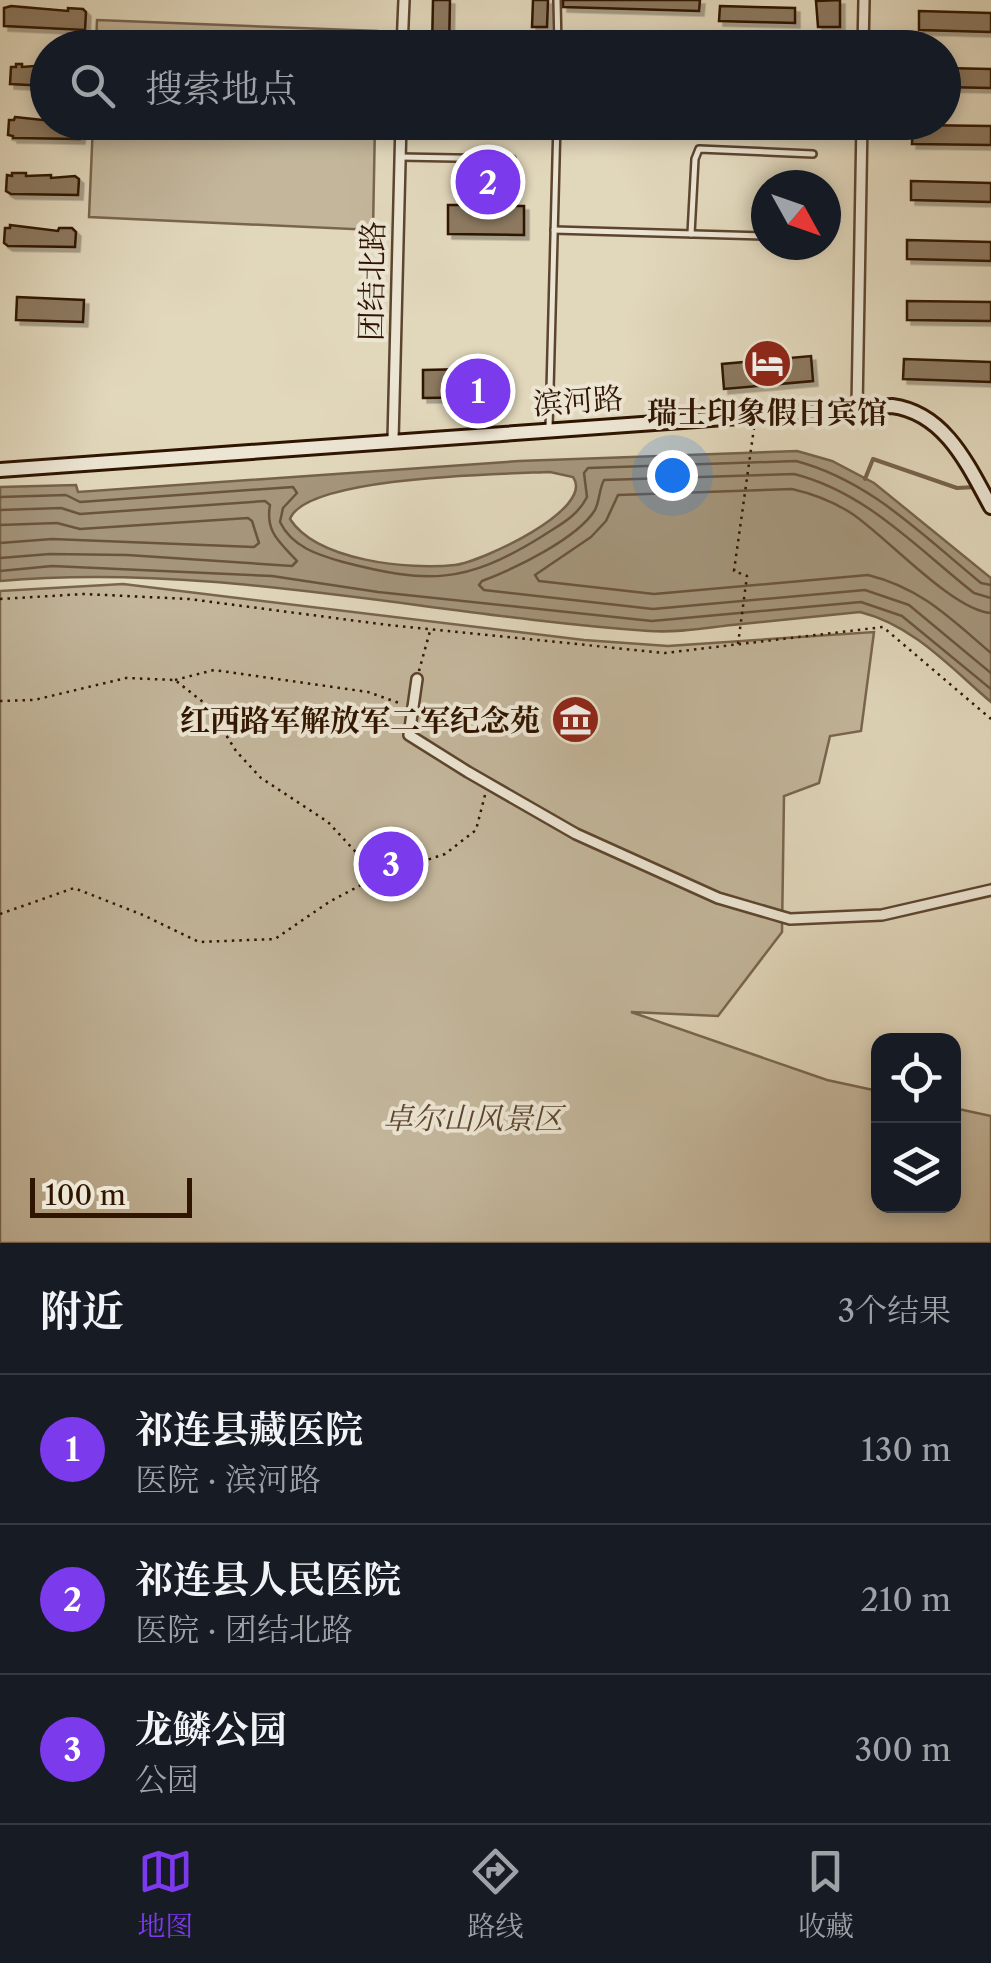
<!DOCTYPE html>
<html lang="zh">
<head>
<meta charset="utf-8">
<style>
  body { margin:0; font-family:"Libre Caslon Text","Noto Serif SC",serif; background:#20242c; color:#f1f3f6 }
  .controls { position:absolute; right:30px; bottom:30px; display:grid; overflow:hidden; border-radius:20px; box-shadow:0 5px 15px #0003 }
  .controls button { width:90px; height:90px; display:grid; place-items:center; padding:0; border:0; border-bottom:2px solid #363941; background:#171b24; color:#f1f3f6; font:50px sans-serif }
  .compass { position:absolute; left:751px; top:170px; width:90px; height:90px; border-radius:50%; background:#171b24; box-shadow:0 5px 15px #0003; rotate:130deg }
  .scale { position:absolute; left:30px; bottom:25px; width:162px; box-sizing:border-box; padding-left:10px; border:5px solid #2f1400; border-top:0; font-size:28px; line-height:35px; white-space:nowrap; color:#2f1400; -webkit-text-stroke:8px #ece5d3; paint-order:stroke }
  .you { position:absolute; left:672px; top:475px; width:35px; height:35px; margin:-25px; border:8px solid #fff; border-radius:50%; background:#1a73e8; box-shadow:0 0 0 15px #1a73e833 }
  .badge { display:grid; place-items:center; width:65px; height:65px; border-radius:50%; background:#7c3aed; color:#fff; font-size:32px; font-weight:700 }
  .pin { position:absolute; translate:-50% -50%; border:5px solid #fff; box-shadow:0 2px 10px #0006 }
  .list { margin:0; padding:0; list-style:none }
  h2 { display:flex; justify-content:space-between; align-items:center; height:130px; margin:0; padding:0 40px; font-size:42px }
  h2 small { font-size:32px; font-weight:400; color:#9ea1a6 }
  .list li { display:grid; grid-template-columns:65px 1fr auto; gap:30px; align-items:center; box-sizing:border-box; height:150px; padding:0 40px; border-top:2px solid #363941 }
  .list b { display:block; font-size:38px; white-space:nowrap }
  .list p { margin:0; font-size:32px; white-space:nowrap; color:#9ea1a6 }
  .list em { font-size:32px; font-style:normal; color:#9ea1a6 }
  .icon { flex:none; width:55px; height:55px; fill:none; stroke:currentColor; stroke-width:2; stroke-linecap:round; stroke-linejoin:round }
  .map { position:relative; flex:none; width:991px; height:1243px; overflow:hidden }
  .search { position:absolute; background:#171b24; box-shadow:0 5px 15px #0003; left:30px; right:30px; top:30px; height:110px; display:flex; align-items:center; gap:25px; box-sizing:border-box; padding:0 35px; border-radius:55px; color:#9ea1a6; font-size:38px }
  .sheet { height:580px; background:#171b24 }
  nav { display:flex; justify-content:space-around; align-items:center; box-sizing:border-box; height:140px; border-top:2px solid #363941; background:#171b24; font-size:28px; color:#9ea1a6 }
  nav a { display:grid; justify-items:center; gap:5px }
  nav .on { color:#7c3aed }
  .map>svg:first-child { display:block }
  .green { fill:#c3b69b; stroke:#79654e; stroke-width:2.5 }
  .water { fill:#a4957b; stroke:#75614a; stroke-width:2.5; fill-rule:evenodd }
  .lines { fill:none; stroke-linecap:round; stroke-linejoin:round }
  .shore { stroke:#6a543e; stroke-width:2.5 }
  .stream { stroke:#75614a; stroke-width:4 }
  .building { fill:#8c7961; stroke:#2f1400; stroke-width:2.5; filter:url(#shadow) }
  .lane-casing { stroke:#5c452f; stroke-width:10 }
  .street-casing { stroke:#5c452f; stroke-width:14 }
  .secondary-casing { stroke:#2f1400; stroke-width:18 }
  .path { stroke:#2f1400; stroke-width:2.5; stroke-dasharray:2.5 5; stroke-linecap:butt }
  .lane { stroke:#ece5d3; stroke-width:5 }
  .street { stroke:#ece5d3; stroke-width:9 }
  .secondary { stroke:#ece5d3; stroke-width:12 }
  .labels { text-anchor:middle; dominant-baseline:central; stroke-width:8; stroke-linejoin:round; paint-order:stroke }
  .street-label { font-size:30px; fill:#2f1400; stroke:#ece5d3 }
  .poi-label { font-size:30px; font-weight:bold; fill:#2f1400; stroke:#ece5d3 }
  .park-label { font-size:30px; font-style:italic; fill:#5b452e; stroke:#ece5d3 }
</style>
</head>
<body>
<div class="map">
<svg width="991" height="1243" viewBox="0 0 991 1243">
  <defs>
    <filter id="shadow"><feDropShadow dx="4.5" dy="4.5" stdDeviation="0" flood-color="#0004"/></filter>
  </defs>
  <rect width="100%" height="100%" fill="#e1d7bb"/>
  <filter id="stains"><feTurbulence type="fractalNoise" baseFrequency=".002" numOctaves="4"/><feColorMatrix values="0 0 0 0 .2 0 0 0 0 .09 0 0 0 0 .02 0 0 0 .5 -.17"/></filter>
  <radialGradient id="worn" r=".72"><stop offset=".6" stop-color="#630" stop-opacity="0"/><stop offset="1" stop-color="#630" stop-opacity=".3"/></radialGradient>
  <g class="green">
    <polygon points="97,20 377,31 377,47 96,47"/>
    <polygon points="93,123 375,123 373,230 89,217"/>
    <polygon points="123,584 584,640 668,646 874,632 861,731 830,736 819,783 784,796 782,932 718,1016 631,1012 827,1080 878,1091 878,1206 954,1206 954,1108 991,1116 991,1243 0,1243 0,591"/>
  </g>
  <path class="water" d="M 797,451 L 832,461 L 874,483 L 991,578 L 991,702 C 951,668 913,625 860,612 C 817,616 775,621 732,625 C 705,628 676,633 649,631 C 433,616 217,562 0,581 L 0,487 L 76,485 L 78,492 L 519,461 ZM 550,472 L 573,477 C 596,509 481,562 455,565 C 409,570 317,561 290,519 C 306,476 504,474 550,472 Z"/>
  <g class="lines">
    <g class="shore">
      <path d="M 0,497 L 66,495 L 80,502 L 293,487 L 297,493 L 283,508 L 280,522 C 292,547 318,555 343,562 C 428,584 465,584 541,537 C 559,525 577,517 587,497 L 584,473 L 588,468 L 796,461 C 871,481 922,535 981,583 L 991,585"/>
      <path d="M 0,510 L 61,508 L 80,514 L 265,501 L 270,505 C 265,533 281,543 297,561 L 292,566 L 127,555 L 50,554 L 0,558"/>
      <polyline points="0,525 57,523 80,529 248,518 252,521 259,543 254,547 52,539 0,543"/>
      <polyline points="0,571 52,566 272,576 378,592 652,621 861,602 902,616 991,689"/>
      <path d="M 991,598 L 974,593 C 917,548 866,492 794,474 L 604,480 C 599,489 600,500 595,510 C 577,539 514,569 482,581 L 479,585 L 484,590 L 653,609 L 865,590 L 909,605 L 991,673"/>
      <path d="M 991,613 C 953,611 886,536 851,513 C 832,501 814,494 792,489 L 618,495 L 606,521 L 591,537 L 535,575 L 539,581 L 654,594 L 868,575 C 921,588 950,618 991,653"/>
    </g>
    <polyline class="stream" points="865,479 873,459 957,488 976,487"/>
  </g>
  <g class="building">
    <polygon points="433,0 450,0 449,48 432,48"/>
    <polygon points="533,0 548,0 547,27 532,27"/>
    <polygon points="563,0 700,0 699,11 563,7"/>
    <polygon points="840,0 840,27 818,27 816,1"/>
    <polygon points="11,6 68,11 68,8 83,9 86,12 85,30 4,26 4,8"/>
    <polygon points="720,6 795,8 795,23 719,21"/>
    <polygon points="919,11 991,13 991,32 919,30"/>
    <polygon points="476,36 540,37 543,48 471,48 471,38"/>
    <polygon points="16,64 22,64 22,67 48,65 48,86 10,84 11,67 16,67"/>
    <polygon points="944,68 991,69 991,88 944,87"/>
    <polygon points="15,117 81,124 80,139 13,138 13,136 8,135 9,120 14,120"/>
    <polygon points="913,125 991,126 991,145 912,144"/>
    <polygon points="12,173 26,173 26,176 51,175 51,178 75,176 79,179 78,195 11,194 6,191 7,175 12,176"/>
    <polygon points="478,175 496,175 496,184 503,184 503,206 524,206 524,235 448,234 448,205 471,205 471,183 478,183"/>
    <polygon points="911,181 991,183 991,202 911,200"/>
    <polygon points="10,225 58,231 59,228 72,228 76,232 75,247 8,246 4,243 5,228 10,228"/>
    <polygon points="907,240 991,242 991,261 907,259"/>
    <polygon points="17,297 84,300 83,322 16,320"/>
    <polygon points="907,301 991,302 991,321 907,320"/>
    <polygon points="811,356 813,381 724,389 722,364"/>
    <polygon points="904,359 991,362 991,382 903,379"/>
    <polygon points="467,369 467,375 499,375 499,397 423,398 423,370"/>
  </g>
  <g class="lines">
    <defs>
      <g id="lane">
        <polyline points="557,0 558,48"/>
        <polyline points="400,157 512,159"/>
        <polyline points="554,230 766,236"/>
        <polyline points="691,234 695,159 699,149 813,154"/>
        <polyline points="549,428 557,122"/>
      </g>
      <g id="street">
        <polyline points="402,48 404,0"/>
        <polyline points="863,48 864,0"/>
        <polyline points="857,408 862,122"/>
        <polyline points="393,440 401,122"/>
        <polyline points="417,679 409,735 468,772 576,834 718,898 790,919 882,915 991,890"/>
      </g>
      <path id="secondary" d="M 0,470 L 892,406 C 945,413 968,465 991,507"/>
    </defs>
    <use href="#lane" class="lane-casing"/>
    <use href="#street" class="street-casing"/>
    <use href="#secondary" class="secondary-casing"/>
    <g class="path">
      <polyline points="0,599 84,594 189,599 388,625 665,653 883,627 991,719"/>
      <polyline points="738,644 747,576 734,571 754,428"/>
      <polyline points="419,671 430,631"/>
      <polyline points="175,680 214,670 368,692 402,704"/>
      <polyline points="0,701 34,700 126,678 175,680 208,706 236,751 261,778 328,822 378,876"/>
      <polyline points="0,914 74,888 143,915 199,942 275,939 329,902 378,876 445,854 476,830 485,795"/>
    </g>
    <use href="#lane" class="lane"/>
    <use href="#street" class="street"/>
    <use href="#secondary" class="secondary"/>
  </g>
  <defs>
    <symbol id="hotel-disc" viewBox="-11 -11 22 22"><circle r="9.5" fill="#8f2418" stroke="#ece5d3"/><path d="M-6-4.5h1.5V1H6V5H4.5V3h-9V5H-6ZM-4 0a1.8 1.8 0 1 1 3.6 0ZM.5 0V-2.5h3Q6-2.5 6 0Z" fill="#fff"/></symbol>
    <symbol id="museum-disc" viewBox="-11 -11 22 22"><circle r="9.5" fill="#8f2418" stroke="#ece5d3"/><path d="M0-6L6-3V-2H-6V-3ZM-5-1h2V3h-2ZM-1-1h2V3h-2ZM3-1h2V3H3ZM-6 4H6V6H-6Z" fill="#fff"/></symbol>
  </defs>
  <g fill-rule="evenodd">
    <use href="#hotel-disc" x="740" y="336" width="55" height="55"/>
    <use href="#museum-disc" x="548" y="692" width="55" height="55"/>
  </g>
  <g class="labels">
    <g class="street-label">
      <text transform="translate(372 281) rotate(-89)">团结北路</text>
      <text transform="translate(578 401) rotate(-4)">滨河路</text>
    </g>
    <g class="poi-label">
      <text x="767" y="412">瑞士印象假日宾馆</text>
      <text x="540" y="720" text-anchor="end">红西路军解放军二军纪念苑</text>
    </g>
    <g class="park-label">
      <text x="473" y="1118">卓尔山风景区</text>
    </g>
  </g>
  <rect width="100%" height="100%" filter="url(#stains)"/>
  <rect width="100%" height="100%" fill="url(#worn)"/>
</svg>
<div class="controls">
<button><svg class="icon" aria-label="locate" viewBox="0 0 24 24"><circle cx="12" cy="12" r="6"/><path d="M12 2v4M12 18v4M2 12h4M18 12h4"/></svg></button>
<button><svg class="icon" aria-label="layers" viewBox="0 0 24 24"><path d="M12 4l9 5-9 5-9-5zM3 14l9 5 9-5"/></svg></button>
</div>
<svg class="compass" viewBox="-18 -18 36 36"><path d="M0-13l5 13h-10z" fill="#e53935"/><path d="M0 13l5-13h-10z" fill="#9ea1a6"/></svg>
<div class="scale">100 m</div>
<div class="you"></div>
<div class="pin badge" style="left:478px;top:391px">1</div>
<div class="pin badge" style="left:488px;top:182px">2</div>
<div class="pin badge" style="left:391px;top:864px">3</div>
<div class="search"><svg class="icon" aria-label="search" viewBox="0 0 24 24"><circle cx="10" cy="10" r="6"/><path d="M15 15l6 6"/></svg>搜索地点</div>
</div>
<section class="sheet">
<h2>附近<small>3个结果</small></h2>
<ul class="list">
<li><span class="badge">1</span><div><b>祁连县藏医院</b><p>医院 · 滨河路</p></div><em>130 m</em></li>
<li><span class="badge">2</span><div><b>祁连县人民医院</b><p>医院 · 团结北路</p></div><em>210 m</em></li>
<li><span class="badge">3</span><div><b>龙鳞公园</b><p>公园</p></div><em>300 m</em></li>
</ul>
</section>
<nav>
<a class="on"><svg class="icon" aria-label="map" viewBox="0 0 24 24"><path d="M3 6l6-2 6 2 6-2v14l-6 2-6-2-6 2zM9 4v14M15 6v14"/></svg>地图</a>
<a><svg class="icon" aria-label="directions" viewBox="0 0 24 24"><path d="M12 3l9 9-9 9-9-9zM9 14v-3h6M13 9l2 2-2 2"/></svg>路线</a>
<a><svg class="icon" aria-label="saved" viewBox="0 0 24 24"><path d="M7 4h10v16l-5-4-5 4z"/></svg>收藏</a>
</nav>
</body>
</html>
